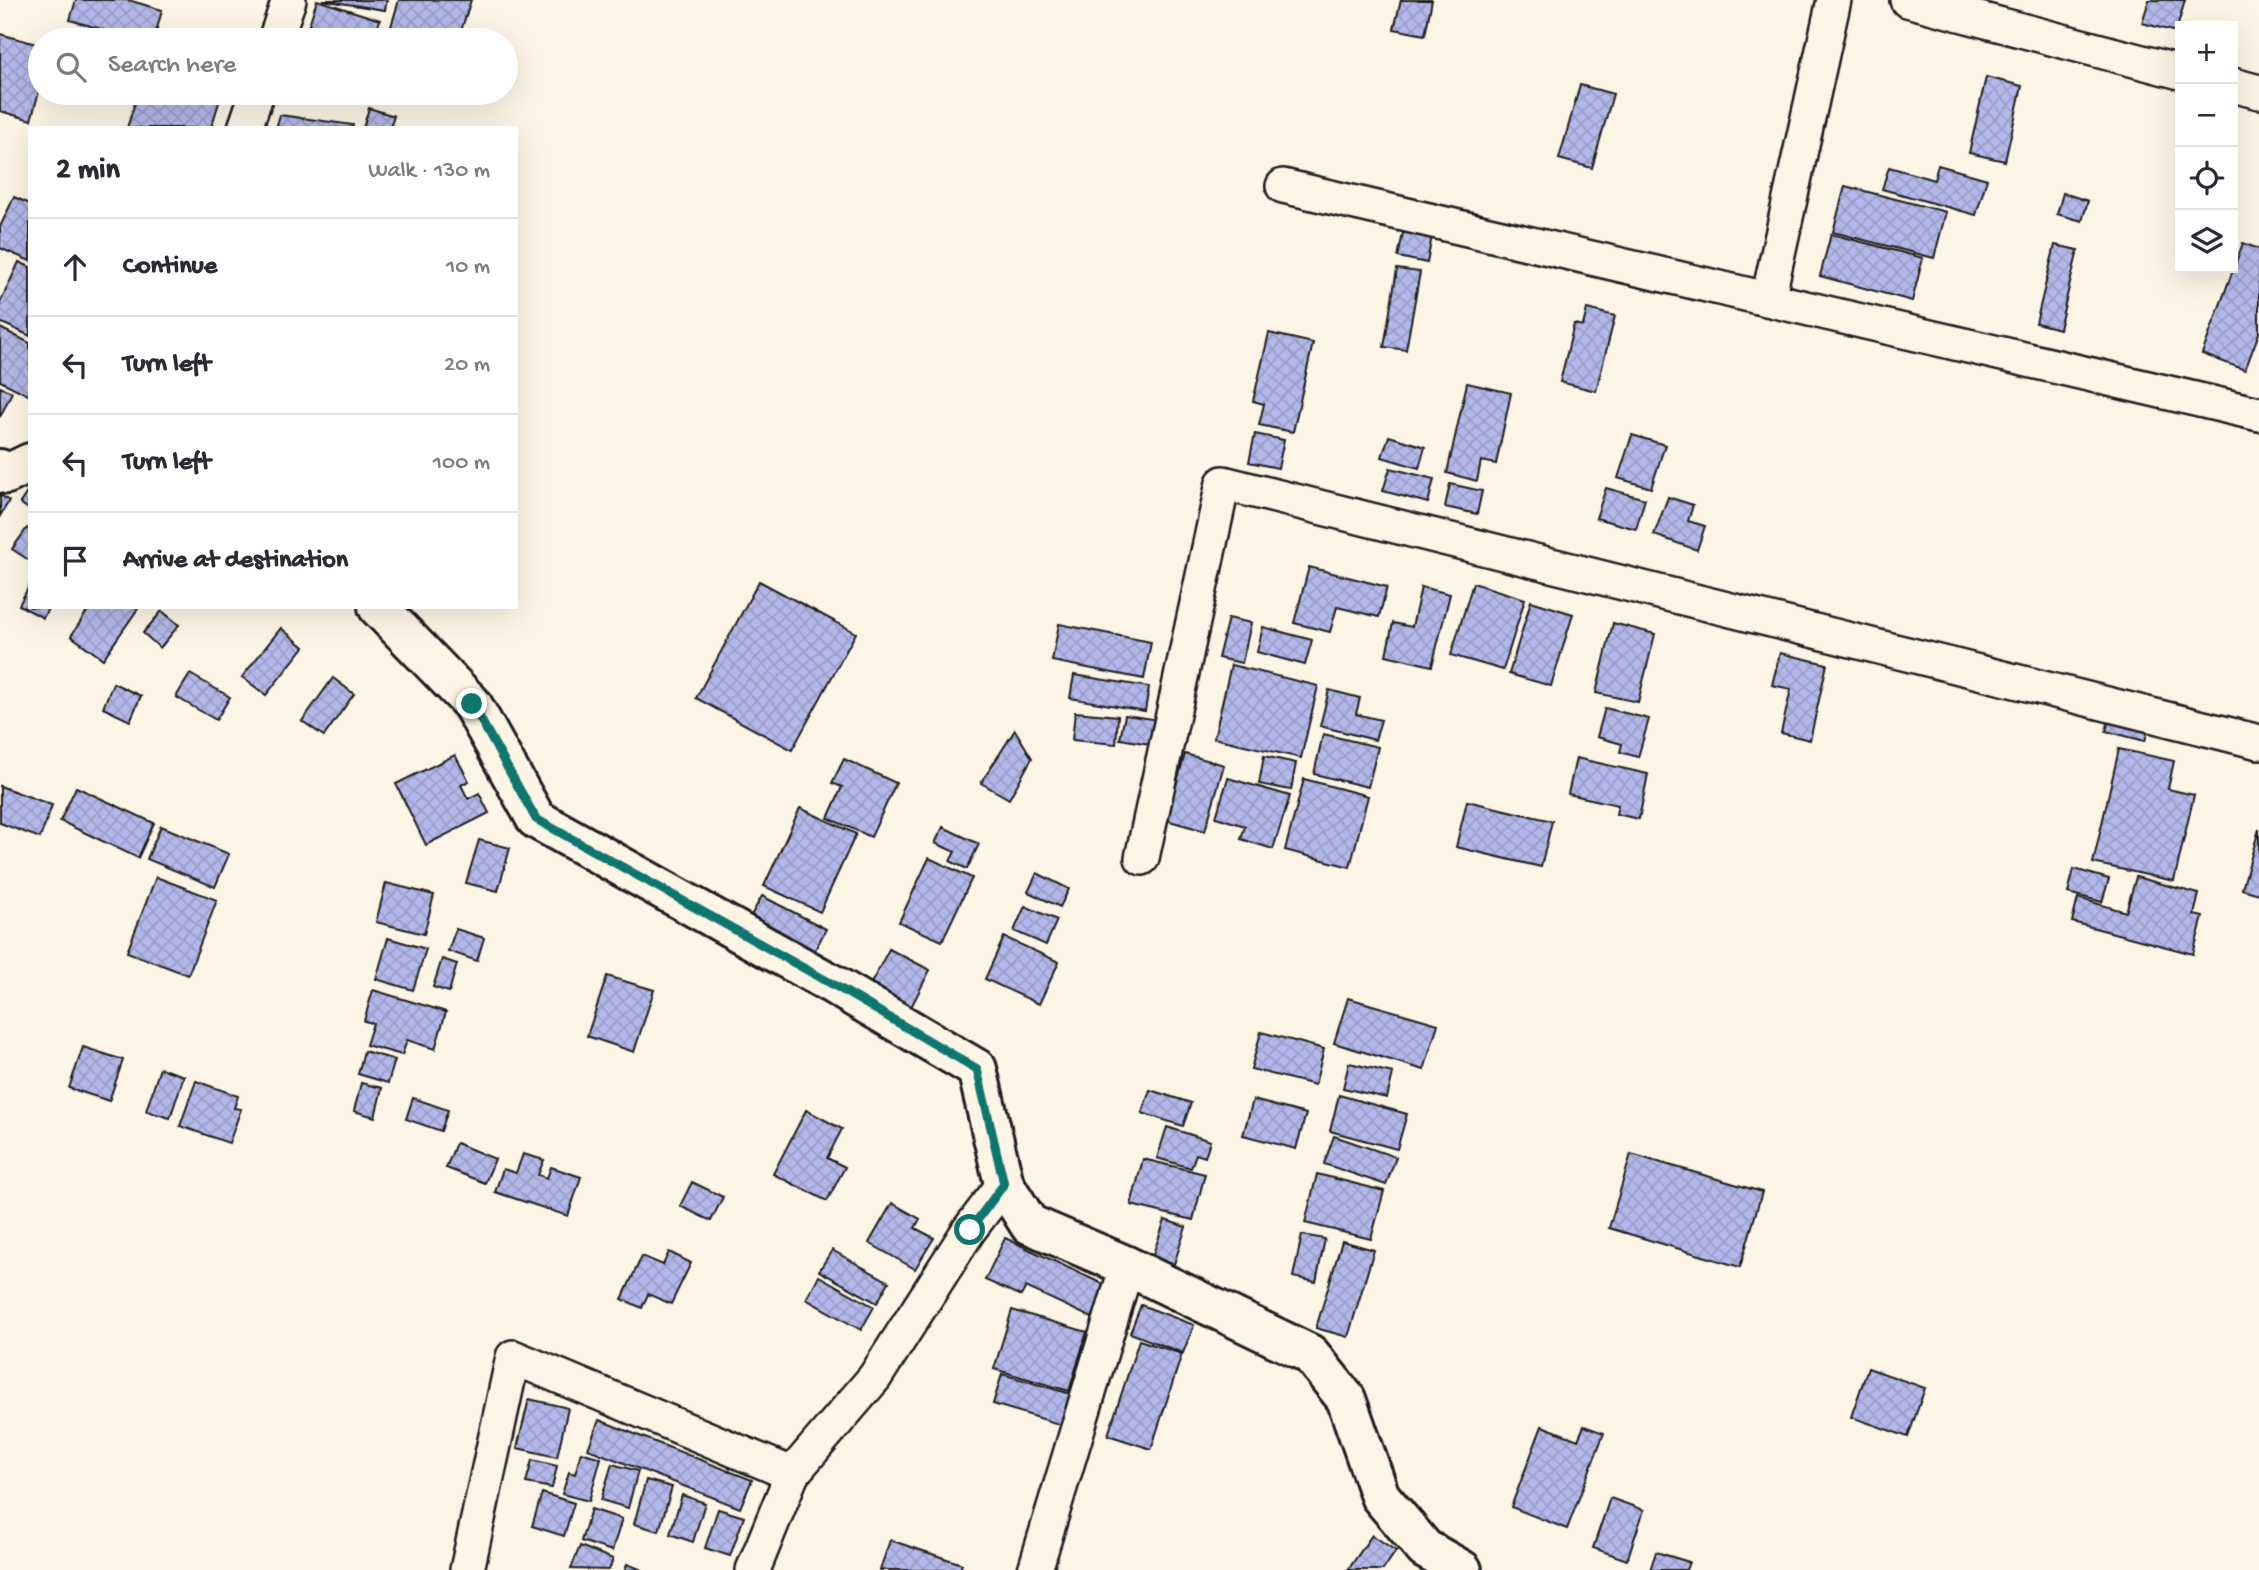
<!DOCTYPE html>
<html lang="en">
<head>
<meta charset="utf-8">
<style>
  body { margin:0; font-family:"Gochi Hand",sans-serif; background:#f7f7f7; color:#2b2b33 }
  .controls { position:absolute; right:21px; top:21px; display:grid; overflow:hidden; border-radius:0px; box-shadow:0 7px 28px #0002 }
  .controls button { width:63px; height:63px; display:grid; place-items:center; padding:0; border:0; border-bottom:2px solid #e1e1e2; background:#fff; color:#2b2b33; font:35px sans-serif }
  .stop { position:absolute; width:21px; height:21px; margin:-16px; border:5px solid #0f766e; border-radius:50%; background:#fff }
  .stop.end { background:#0f766e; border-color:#fff; box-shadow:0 2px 7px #0008 }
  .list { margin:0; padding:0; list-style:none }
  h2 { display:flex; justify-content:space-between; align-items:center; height:91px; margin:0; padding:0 28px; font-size:30px }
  h2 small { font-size:23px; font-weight:400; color:#7c7c81 }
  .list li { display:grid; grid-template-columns:46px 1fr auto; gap:21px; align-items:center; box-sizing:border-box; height:98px; padding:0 28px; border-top:2px solid #e1e1e2 }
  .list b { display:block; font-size:26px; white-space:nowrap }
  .list em { font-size:23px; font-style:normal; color:#7c7c81 }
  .icon { flex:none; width:38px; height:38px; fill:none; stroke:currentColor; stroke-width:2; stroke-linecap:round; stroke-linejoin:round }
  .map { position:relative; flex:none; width:2259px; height:1570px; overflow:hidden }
  .search { position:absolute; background:#fff; box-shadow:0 7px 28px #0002; left:28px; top:28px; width:490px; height:77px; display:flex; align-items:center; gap:18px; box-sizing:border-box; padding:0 24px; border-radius:38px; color:#7c7c81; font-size:26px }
  .panel { position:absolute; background:#fff; box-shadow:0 7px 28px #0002; left:28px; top:126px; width:490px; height:483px; border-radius:0px }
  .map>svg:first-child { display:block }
  .building { fill:url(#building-cross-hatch); stroke:#1c1c1c; stroke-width:2 }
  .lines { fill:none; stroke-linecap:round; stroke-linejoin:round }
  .minor-casing { stroke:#1c1c1c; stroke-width:38 }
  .tertiary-casing { stroke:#1c1c1c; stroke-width:44 }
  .minor { stroke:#fcf5e5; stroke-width:33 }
  .tertiary { stroke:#fcf5e5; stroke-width:38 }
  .route { stroke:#0f766e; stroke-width:9 }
</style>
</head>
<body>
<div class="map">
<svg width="2259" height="1570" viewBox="0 0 2259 1570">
  <defs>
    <pattern id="building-cross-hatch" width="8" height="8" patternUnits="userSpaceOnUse" patternTransform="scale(1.75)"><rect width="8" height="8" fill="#b3b8ea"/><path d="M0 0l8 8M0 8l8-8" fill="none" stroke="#999ec8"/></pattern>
  </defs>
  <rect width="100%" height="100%" fill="#fcf5e5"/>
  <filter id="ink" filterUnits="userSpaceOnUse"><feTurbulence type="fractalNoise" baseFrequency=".0143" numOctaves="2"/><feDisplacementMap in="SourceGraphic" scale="14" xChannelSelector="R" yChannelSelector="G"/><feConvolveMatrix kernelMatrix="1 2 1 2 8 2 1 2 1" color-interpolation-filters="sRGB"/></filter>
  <g filter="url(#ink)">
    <g class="building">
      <polygon points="76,0 128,0 162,10 154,40 138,40 70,20"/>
      <polygon points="317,0 380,20 374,40 304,40"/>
      <polygon points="322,0 387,0 385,10"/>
      <polygon points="399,0 471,0 458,40 387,40"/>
      <polygon points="1401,0 1432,0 1425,35 1394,29"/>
      <polygon points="2149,0 2185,0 2176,32 2142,23"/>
      <polygon points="0,34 40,45 40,88 31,120 0,111"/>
      <polygon points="1986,77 2022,86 2005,161 1969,153"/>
      <polygon points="1580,85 1613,94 1592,168 1559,159"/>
      <polygon points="138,93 222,93 211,128 127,128"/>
      <polygon points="369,108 394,116 390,128 363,128"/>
      <polygon points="280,115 353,125 352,128 276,128"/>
      <polygon points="1938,165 1987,179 1976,215 1882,189 1889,167 1934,180"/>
      <polygon points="1845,186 1946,212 1934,258 1833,232"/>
      <polygon points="2063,193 2088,201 2082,221 2057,214"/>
      <polygon points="14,197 30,204 30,261 0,248 0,227"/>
      <polygon points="1406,219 1434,225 1427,263 1398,257"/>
      <polygon points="1831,234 1923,258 1912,301 1820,276"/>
      <polygon points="2243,243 2259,249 2259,333 2245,370 2202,354"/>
      <polygon points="2055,245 2078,250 2059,329 2036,323"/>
      <polygon points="19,262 30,267 30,336 0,322 0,303"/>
      <polygon points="1397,269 1420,272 1406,350 1384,347"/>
      <polygon points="1587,309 1615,316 1596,391 1560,382 1574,324 1583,326"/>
      <polygon points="0,328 30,343 30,396 0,381"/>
      <polygon points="1269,333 1313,343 1293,432 1259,425 1264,404 1253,401"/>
      <polygon points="1467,383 1511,393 1496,464 1481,461 1477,481 1447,473"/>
      <polygon points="0,387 12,392 0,417"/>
      <polygon points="1255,434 1284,440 1278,468 1249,462"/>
      <polygon points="1632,435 1665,445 1651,488 1618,478"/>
      <polygon points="1389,436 1425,447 1419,468 1382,457"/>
      <polygon points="1390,468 1434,479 1428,503 1383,491"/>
      <polygon points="1450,484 1482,491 1477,514 1445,507"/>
      <polygon points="30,488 30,510 20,503"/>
      <polygon points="1606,488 1645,499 1636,529 1596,518"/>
      <polygon points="0,495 9,501 0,516"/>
      <polygon points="1668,497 1693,505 1688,521 1705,526 1697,550 1654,535"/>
      <polygon points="27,528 30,530 30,561 12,549"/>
      <polygon points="1309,567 1387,587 1379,617 1337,607 1330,632 1294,623"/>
      <polygon points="759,581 856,633 792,750 696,698"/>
      <polygon points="1473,583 1525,599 1503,670 1451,655"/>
      <polygon points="29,586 30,607 49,607 43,618 19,605"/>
      <polygon points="1421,587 1450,594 1432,666 1386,655 1393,623 1412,627"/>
      <polygon points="1531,601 1573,614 1551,686 1509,674"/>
      <polygon points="90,607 139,607 103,659 71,636"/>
      <polygon points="162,611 179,625 160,648 143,633"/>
      <polygon points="1228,618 1251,623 1242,663 1218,658"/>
      <polygon points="1613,623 1655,634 1638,702 1596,693"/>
      <polygon points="1059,624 1151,642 1144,679 1052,661"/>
      <polygon points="1263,627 1312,640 1305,665 1257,652"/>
      <polygon points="281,628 304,647 266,695 242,677"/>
      <polygon points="1780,653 1827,664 1810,740 1781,733 1791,689 1772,685"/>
      <polygon points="1231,665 1318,686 1301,758 1214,738"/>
      <polygon points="190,674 230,697 216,720 176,697"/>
      <polygon points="1074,675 1149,687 1145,711 1070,698"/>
      <polygon points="333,678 354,694 324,736 302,721"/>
      <polygon points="113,683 141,696 130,721 103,708"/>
      <polygon points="1329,690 1360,698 1356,714 1381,720 1375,740 1320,726"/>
      <polygon points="1605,708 1649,719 1638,757 1620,752 1622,744 1597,737"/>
      <polygon points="1075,712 1118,716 1116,744 1072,740"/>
      <polygon points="2111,713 2150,723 2145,741 2106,731"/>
      <polygon points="1125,715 1160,720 1156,745 1120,739"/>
      <polygon points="1015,730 1032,758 1009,799 981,783"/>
      <polygon points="1323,734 1378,747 1368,787 1314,774"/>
      <polygon points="2119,749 2174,761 2168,789 2194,795 2174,881 2093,863"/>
      <polygon points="1185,754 1224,765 1205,831 1166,820"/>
      <polygon points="455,755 469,781 461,785 468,799 479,793 489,813 426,845 396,784"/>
      <polygon points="1264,756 1296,763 1291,790 1259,784"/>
      <polygon points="1576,758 1648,774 1639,819 1616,814 1618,805 1568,794"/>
      <polygon points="844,759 896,783 871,837 828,818 842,787 832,783"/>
      <polygon points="1228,778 1290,796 1273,849 1241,839 1245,826 1216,817"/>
      <polygon points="1304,779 1368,796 1350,867 1285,850"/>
      <polygon points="0,786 52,805 40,838 0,823"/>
      <polygon points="76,787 154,823 138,858 60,821"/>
      <polygon points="1467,801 1552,821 1541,867 1456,847"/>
      <polygon points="800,808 856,834 820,912 764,886"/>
      <polygon points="161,826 229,854 215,887 147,859"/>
      <polygon points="943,827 979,844 967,869 950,861 955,852 935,843"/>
      <polygon points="2259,829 2259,894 2242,889"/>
      <polygon points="479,840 510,848 498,891 466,883"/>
      <polygon points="929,858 972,878 942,941 899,922"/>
      <polygon points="2074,869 2109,879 2102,902 2068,893"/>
      <polygon points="1037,873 1069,889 1060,907 1028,892"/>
      <polygon points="156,877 217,900 188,975 127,952"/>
      <polygon points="2136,877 2199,894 2194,915 2203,917 2193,954 2072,922 2078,898 2126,912"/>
      <polygon points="386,883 434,895 424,934 376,922"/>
      <polygon points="762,896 826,929 814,952 749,919"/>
      <polygon points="1025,906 1057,920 1046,945 1014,931"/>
      <polygon points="456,929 484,938 477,961 448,951"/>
      <polygon points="1004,937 1059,962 1039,1004 985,979"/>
      <polygon points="388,938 426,949 413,990 376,979"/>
      <polygon points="889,949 930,970 908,1013 867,991"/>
      <polygon points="442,959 457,964 449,992 433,987"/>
      <polygon points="607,976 654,990 634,1052 587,1036"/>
      <polygon points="373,990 446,1012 435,1049 407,1040 402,1055 366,1045 373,1023 364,1021"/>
      <polygon points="1348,998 1438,1024 1424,1070 1334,1043"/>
      <polygon points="1261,1032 1324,1049 1315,1085 1251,1069"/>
      <polygon points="83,1047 123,1060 109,1101 69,1088"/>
      <polygon points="364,1051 395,1060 388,1083 358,1074"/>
      <polygon points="1349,1063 1393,1073 1387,1098 1343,1088"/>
      <polygon points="160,1068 184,1076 170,1118 146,1111"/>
      <polygon points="196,1081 238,1096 234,1108 241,1109 229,1143 180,1126"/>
      <polygon points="361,1083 382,1088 375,1117 354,1111"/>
      <polygon points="1150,1090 1191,1103 1183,1126 1142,1113"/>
      <polygon points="1339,1095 1407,1114 1397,1149 1330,1131"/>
      <polygon points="413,1098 448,1110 441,1131 406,1119"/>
      <polygon points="1253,1100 1306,1114 1296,1149 1243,1135"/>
      <polygon points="806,1110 842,1129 827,1158 845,1167 827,1201 773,1174"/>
      <polygon points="1167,1127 1210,1141 1205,1157 1196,1154 1191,1168 1157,1158"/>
      <polygon points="1334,1136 1396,1157 1386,1185 1324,1164"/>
      <polygon points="456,1143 495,1159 485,1183 446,1168"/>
      <polygon points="523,1154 544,1160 538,1175 547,1178 551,1167 581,1177 568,1216 495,1192 503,1169 516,1173"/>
      <polygon points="1631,1154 1762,1192 1740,1267 1609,1228"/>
      <polygon points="1143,1159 1205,1174 1193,1220 1131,1205"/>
      <polygon points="1317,1174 1384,1191 1371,1239 1305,1223"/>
      <polygon points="692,1182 723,1197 711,1221 680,1206"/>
      <polygon points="892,1203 920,1219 915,1228 934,1238 915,1269 869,1243"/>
      <polygon points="1165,1220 1186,1227 1174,1264 1152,1257"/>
      <polygon points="1302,1235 1325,1239 1316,1282 1293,1277"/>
      <polygon points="1005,1238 1107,1286 1092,1318 1026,1287 1021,1296 985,1280"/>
      <polygon points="1342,1241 1374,1250 1348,1337 1316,1328"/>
      <polygon points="832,1250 889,1282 877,1303 819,1271"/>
      <polygon points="669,1252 691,1263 671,1304 648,1294 642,1308 622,1299 642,1256 663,1265"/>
      <polygon points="819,1276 874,1307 861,1330 806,1299"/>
      <polygon points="1141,1305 1194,1325 1183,1353 1130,1333"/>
      <polygon points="1012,1310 1087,1332 1069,1391 994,1369"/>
      <polygon points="1139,1340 1182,1354 1151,1449 1108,1435"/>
      <polygon points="1868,1368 1925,1388 1908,1437 1851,1417"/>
      <polygon points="1002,1374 1071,1394 1062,1425 993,1404"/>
      <polygon points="529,1399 568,1408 557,1457 517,1448"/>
      <polygon points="599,1420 752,1480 740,1508 588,1449"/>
      <polygon points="1542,1426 1578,1440 1584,1426 1604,1433 1567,1529 1511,1507"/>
      <polygon points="581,1452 601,1458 589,1501 562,1494 569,1472 575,1474"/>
      <polygon points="532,1460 557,1466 552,1488 526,1483"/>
      <polygon points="612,1464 638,1471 628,1508 601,1500"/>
      <polygon points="646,1480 672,1487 659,1531 634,1524"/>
      <polygon points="542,1493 574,1503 564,1536 532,1526"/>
      <polygon points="682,1495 705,1503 693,1542 670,1534"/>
      <polygon points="1610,1498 1644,1510 1627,1560 1593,1548"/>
      <polygon points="591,1509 622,1519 612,1551 581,1541"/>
      <polygon points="718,1509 744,1517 730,1556 705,1548"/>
      <polygon points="1372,1535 1396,1551 1383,1570 1348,1570"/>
      <polygon points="890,1540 962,1564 960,1570 880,1570"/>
      <polygon points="580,1546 613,1559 609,1570 571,1569"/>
      <polygon points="1656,1552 1689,1562 1686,1570 1650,1570"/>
      <polygon points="627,1564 642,1570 625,1570"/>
    </g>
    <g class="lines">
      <defs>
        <g id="minor">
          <polyline points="1907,0 2180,72"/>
          <polyline points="275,40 289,0"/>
          <polyline points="2233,85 2259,92"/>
          <polyline points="245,128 257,93"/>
          <polyline points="1283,186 2259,414"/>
          <polyline points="1768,299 1834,0"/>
          <polyline points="1142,858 1223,483 2259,742"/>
          <polyline points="467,1570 513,1357 792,1474 875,1377 969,1230 1004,1184"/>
          <polyline points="753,1570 792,1474"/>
          <polyline points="1035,1570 1127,1266"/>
        </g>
        <g id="tertiary">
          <polyline points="0,469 7,474 30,463"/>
          <polyline points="378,607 472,704 536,819 834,985 977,1069 1004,1184 1029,1224 1127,1266 1310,1354 1346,1399 1380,1496 1425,1549 1462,1570"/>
        </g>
      </defs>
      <use href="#minor" class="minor-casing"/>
      <use href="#tertiary" class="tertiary-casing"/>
      <use href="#minor" class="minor"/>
      <use href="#tertiary" class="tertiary"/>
    </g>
  </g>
  <g class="lines" filter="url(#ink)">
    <polyline class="route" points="472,704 536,819 834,985 977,1069 1004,1184 970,1230"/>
  </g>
</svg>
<div class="controls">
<button>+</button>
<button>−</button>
<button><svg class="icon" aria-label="locate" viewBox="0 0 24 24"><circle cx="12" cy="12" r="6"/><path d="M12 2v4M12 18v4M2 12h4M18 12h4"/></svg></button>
<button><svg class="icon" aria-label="layers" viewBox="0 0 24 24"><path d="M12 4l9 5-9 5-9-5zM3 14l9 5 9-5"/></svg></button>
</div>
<div class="stop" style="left:970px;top:1230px"></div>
<div class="stop end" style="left:472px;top:704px"></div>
<div class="search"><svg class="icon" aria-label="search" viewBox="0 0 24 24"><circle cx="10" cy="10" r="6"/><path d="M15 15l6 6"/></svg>Search here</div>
<section class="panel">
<h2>2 min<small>Walk · 130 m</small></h2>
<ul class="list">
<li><svg class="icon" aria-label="ahead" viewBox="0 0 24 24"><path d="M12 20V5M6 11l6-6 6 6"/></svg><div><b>Continue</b></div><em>10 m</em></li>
<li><svg class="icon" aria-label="left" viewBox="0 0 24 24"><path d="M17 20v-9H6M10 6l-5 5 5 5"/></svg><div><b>Turn left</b></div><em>20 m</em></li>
<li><svg class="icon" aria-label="left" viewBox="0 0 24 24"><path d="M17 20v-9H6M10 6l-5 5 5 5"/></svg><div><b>Turn left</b></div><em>100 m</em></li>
<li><svg class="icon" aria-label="arrive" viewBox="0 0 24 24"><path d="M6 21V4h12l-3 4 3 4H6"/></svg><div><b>Arrive at destination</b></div></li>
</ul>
</section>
</div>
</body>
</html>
